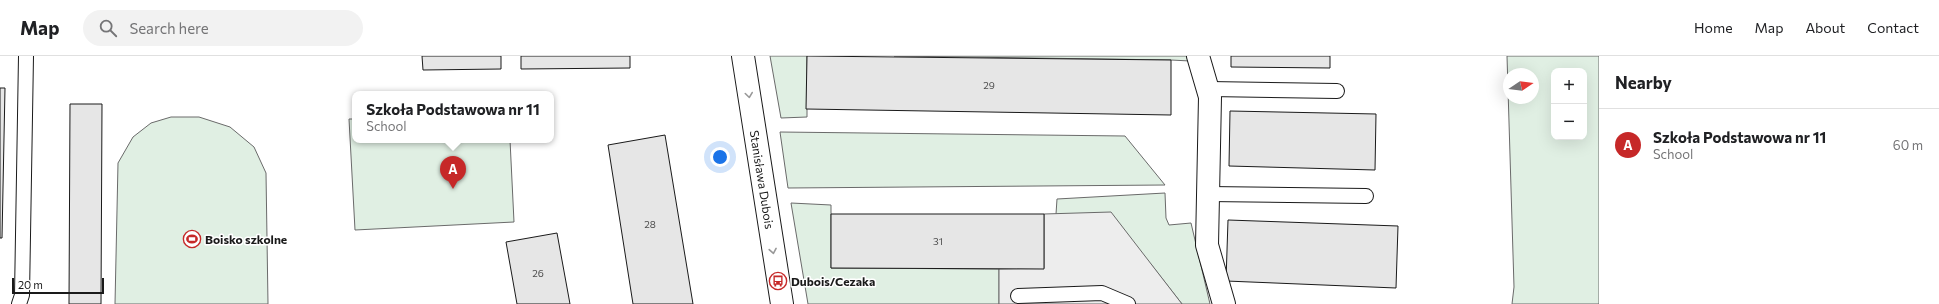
<!DOCTYPE html>
<html lang="en">
<head>
<meta charset="utf-8">
<style>
  body { margin:0; font-family:Commissioner,sans-serif; background:#f2f2f2; color:#202124 }
  .controls { position:absolute; right:12px; top:12px; display:grid; overflow:hidden; border-radius:8px; box-shadow:0 4px 16px #0002 }
  .controls button { width:36px; height:36px; display:grid; place-items:center; padding:0; border:0; border-bottom:1px solid #e0e0e0; background:#fff; color:#202124; font:20px sans-serif }
  .compass { position:absolute; left:1503px; top:12px; width:36px; height:36px; border-radius:50%; background:#fff; box-shadow:0 4px 16px #0002; rotate:77deg }
  .scale { position:absolute; left:12px; bottom:10px; width:92px; box-sizing:border-box; padding-left:4px; border:2px solid #1a1a1a; border-top:0; font-size:11px; line-height:14px; white-space:nowrap; color:#1a1a1a; -webkit-text-stroke:3px #fff; paint-order:stroke }
  .you { position:absolute; left:720px; top:101px; width:14px; height:14px; margin:-10px; border:3px solid #fff; border-radius:50%; background:#1a73e8; box-shadow:0 0 0 6px #1a73e833 }
  .badge { display:grid; place-items:center; width:26px; height:26px; border-radius:50%; background:#c62828; color:#fff; font-size:13px; font-weight:700 }
  .pin { position:absolute; translate:-50% -33px; filter:drop-shadow(0 1px 2px #0008) }
  .pin::after { content:''; position:absolute; top:21px; width:14px; height:12px; background:inherit; clip-path:polygon(0 0,100% 0,50% 100%) }
  .popup { position:absolute; left:352px; top:35px; width:202px; height:52px; box-sizing:border-box; display:grid; place-content:center; border-radius:8px; background:#fff; filter:drop-shadow(0 1px 3px #0005); font-size:13px; white-space:nowrap; color:#757577 }
  .popup b { font-size:15px; color:#202124 }
  .popup::after { content:''; position:absolute; left:50%; top:100%; margin-left:-8px; border:8px solid transparent; border-top-color:#fff }
  .list { margin:0; padding:0; list-style:none }
  h2 { display:flex; justify-content:space-between; align-items:center; height:52px; margin:0; padding:0 16px; font-size:17px }
  h2 small { font-size:13px; font-weight:400; color:#757577 }
  .list li { display:grid; grid-template-columns:26px 1fr auto; gap:12px; align-items:center; box-sizing:border-box; height:72px; padding:0 16px; border-top:1px solid #e0e0e0 }
  .list b { display:block; font-size:15px; white-space:nowrap }
  .list p { margin:0; font-size:13px; white-space:nowrap; color:#757577 }
  .list em { font-size:13px; font-style:normal; color:#757577 }
  .icon { flex:none; width:22px; height:22px; fill:none; stroke:currentColor; stroke-width:2; stroke-linecap:round; stroke-linejoin:round }
  .map { position:relative; flex:none; width:1599px; height:248px; overflow:hidden }
  header { display:flex; align-items:center; gap:24px; box-sizing:border-box; height:56px; padding:0 20px; background:#fff; border-bottom:1px solid #e0e0e0 }
  header strong { font-size:19px }
  nav { display:flex; gap:22px; margin-inline-start:auto; font-size:14px }
  .search { width:280px; height:36px; background:#f2f2f2; display:flex; align-items:center; gap:10px; box-sizing:border-box; padding:0 14px; border-radius:22px; color:#757577; font-size:15px }
  main { display:flex }
  aside { flex:1; background:#fff }
  .map>svg:first-child { display:block }
  .green { fill:#e0efe3; stroke:#6a6a6a; fill-rule:evenodd }
  .parking { fill:#ededed; stroke:#6a6a6a }
  .building { fill:#e6e6e6; stroke:#1a1a1a }
  .lines { fill:none; stroke-linecap:round; stroke-linejoin:round }
  .service-casing { stroke:#1a1a1a; stroke-width:16 }
  .minor-casing { stroke:#1a1a1a; stroke-width:24 }
  .tertiary-casing { stroke:#1a1a1a; stroke-width:24 }
  .service { stroke:#fff; stroke-width:14 }
  .minor { stroke:#fff; stroke-width:22 }
  .tertiary { stroke:#fff; stroke-width:22 }
  .oneway { stroke:#989898 }
  .labels { text-anchor:middle; dominant-baseline:central; stroke-width:3; stroke-linejoin:round; paint-order:stroke }
  .number-label { font-size:10px; fill:#4d4d4d }
  .street-label { font-size:12px; fill:#1a1a1a; stroke:#fff }
  .poi-label { font-size:12px; font-weight:bold; fill:#1a1a1a; stroke:#fff; text-anchor:start }
</style>
</head>
<body>
<header>
<strong>Map</strong>
<div class="search"><svg class="icon" aria-label="search" viewBox="0 0 24 24"><circle cx="10" cy="10" r="6"/><path d="M15 15l6 6"/></svg>Search here</div>
<nav><a>Home</a><a>Map</a><a>About</a><a>Contact</a></nav>
</header>
<main>
<div class="map">
<svg width="1599" height="248" viewBox="0 0 1599 248">
  <rect width="100%" height="100%" fill="#fff"/>
  <g class="green">
    <polygon points="770,0 807,0 807,61 781,62"/>
    <polygon points="894,0 1190,0 1190,5 1171,4"/>
    <path d="M 1507,0 L 1599,0 L 1599,248 L 1512,248 L 1514,231 ZM 1554,15 L 1584,15 L 1584,81 L 1554,81 ZM 1509,18 L 1533,18 L 1533,42 L 1509,42 Z"/>
    <polygon points="171,61 199,61 230,71 254,91 266,117 268,248 115,248 118,107 133,81 151,67"/>
    <polygon points="349,63 355,63 355,84 510,84 514,166 355,174"/>
    <polygon points="780,76 1125,80 1165,129 788,132"/>
    <polygon points="1165,137 1166,162 1169,169 1191,167 1210,248 1182,248 1150,207 1056,158 1057,143"/>
    <polygon points="791,147 831,149 831,212 999,213 999,248 808,248"/>
  </g>
  <polygon class="parking" points="1111,156 1182,248 999,248 999,213 1044,212 1044,158"/>
  <g class="building">
    <polygon points="422,0 501,0 501,13 423,14"/>
    <polygon points="521,0 630,0 630,12 521,13"/>
    <polygon points="807,0 1171,4 1171,59 806,53"/>
    <polygon points="1231,0 1330,0 1330,12 1231,11"/>
    <polygon points="0,32 5,32 2,182 0,182"/>
    <polygon points="70,48 102,48 101,248 69,248"/>
    <polygon points="1230,55 1376,58 1375,114 1229,110"/>
    <polygon points="665,79 693,248 633,248 608,89"/>
    <polygon points="831,158 1044,158 1044,213 831,212"/>
    <polygon points="1228,164 1398,170 1396,232 1226,225"/>
    <polygon points="557,177 570,248 517,248 506,186"/>
  </g>
  <g class="lines">
    <defs>
      <g id="service">
        <polyline points="1209,33 1337,35"/>
        <polyline points="1208,138 1366,140"/>
        <polyline points="1018,240 1102,237 1128,248"/>
        <polyline points="19,248 22,239 26,0"/>
      </g>
      <polyline id="minor" points="1198,0 1210,41 1207,189 1224,248"/>
      <g id="tertiary">
        <path id="s1" d="M 743,0 L 782,248"/>
      </g>
    </defs>
    <use href="#service" class="service-casing"/>
    <use href="#minor" class="minor-casing"/>
    <use href="#tertiary" class="tertiary-casing"/>
    <use href="#service" class="service"/>
    <use href="#minor" class="minor"/>
    <use href="#tertiary" class="tertiary"/>
  </g>
  <defs><path id="oneway-chevron" d="M-2-3.5L2.5 0L-2 3.5" fill="none" stroke-width="1.6" stroke-linecap="round" stroke-linejoin="round"/></defs>
  <g class="oneway">
    <use href="#oneway-chevron" transform="translate(749 39) rotate(82)"/>
    <use href="#oneway-chevron" transform="translate(773 195) rotate(80)"/>
  </g>
  <defs>
    <symbol id="stadium-ring" viewBox="-11 -11 22 22"><circle r="9.5" fill="#fff" stroke="#c62828" stroke-width="1.5"/><path d="M0-5a6.5 5 0 1 0 0 10a6.5 5 0 1 0 0-10ZM-3.5-1.8h7v3.6h-7Z" fill="#c62828"/></symbol>
    <symbol id="bus-ring" viewBox="-11 -11 22 22"><circle r="9.5" fill="#fff" stroke="#c62828" stroke-width="1.5"/><path d="M-5-6H5V4H4V6H2V4H-2V6H-4V4H-5ZM-3.5-4V0h7V-4ZM-3.5 1.2v1.5H-2V1.2ZM2 1.2v1.5H3.5V1.2Z" fill="#c62828"/></symbol>
  </defs>
  <g fill-rule="evenodd">
    <use href="#stadium-ring" x="182" y="173" width="20" height="20"/>
    <use href="#bus-ring" x="768" y="215" width="20" height="20"/>
  </g>
  <g class="labels">
    <g class="number-label">
      <text x="989" y="29">29</text>
      <text x="650" y="168">28</text>
      <text x="938" y="185">31</text>
      <text x="538" y="217">26</text>
    </g>
    <g class="street-label">
      <text stroke="none"><textPath href="#s1" startOffset="125">Stanisława Dubois</textPath></text>
    </g>
    <g class="poi-label">
      <text x="205" y="183">Boisko szkolne</text>
      <text x="791" y="225">Dubois/Cezaka</text>
    </g>
  </g>
</svg>
<div class="controls">
<button>+</button>
<button>−</button>
</div>
<svg class="compass" viewBox="-18 -18 36 36"><path d="M0-13l5 13h-10z" fill="#e53935"/><path d="M0 13l5-13h-10z" fill="#757577"/></svg>
<div class="scale">20 m</div>
<div class="you"></div>
<div class="pin badge" style="left:453px;top:133px">A</div>
<div class="popup"><b>Szkoła Podstawowa nr 11</b>School</div>
</div>
<aside>
<h2>Nearby<small></small></h2>
<ul class="list">
<li><span class="badge">A</span><div><b>Szkoła Podstawowa nr 11</b><p>School</p></div><em>60 m</em></li>
</ul>
</aside>
</main>
</body>
</html>
